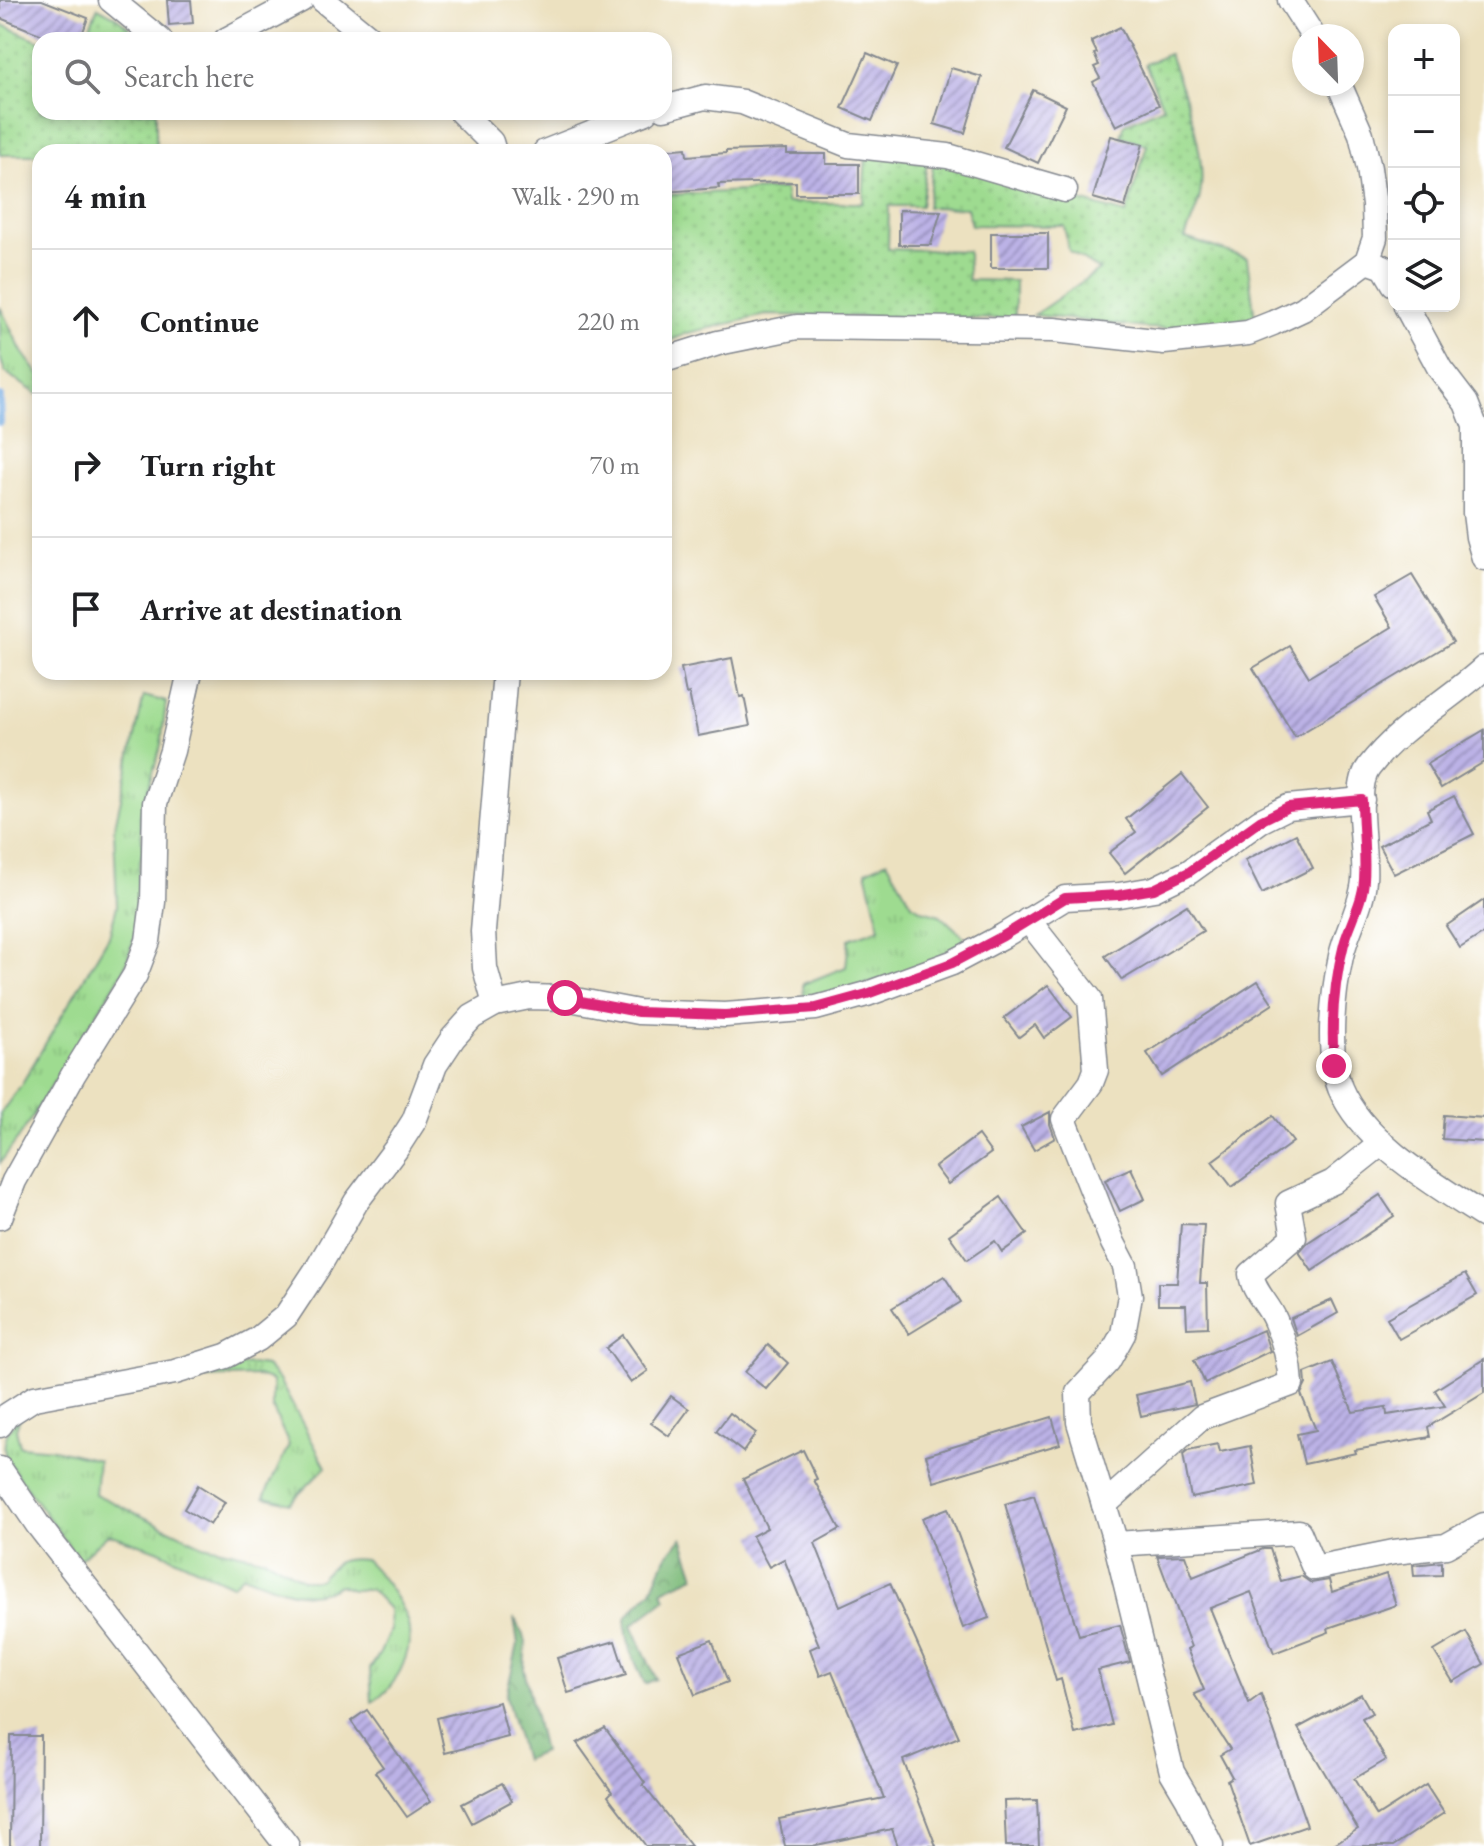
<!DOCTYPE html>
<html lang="en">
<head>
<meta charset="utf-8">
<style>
  body { margin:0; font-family:"EB Garamond",serif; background:#f2f2f2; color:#202124 }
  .controls { position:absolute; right:24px; top:24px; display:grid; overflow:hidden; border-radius:16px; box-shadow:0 4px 12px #0003 }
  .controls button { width:72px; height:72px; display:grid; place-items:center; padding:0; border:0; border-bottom:2px solid #e0e0e0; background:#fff; color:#202124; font:40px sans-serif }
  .compass { position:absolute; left:1292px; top:24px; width:72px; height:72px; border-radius:50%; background:#fff; box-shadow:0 4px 12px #0003; rotate:337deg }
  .stop { position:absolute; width:24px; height:24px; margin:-18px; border:6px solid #db2777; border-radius:50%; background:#fff }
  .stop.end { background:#db2777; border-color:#fff; box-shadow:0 2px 8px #0008 }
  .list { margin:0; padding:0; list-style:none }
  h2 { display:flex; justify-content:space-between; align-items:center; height:104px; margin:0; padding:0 32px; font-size:34px }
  h2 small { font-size:26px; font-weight:400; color:#757577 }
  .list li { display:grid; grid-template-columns:52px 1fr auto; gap:24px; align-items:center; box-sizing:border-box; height:144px; padding:0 32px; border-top:2px solid #e0e0e0 }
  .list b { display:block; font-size:30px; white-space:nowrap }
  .list em { font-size:26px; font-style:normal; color:#757577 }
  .icon { flex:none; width:44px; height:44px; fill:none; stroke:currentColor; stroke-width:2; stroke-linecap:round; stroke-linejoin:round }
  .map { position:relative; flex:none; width:1484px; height:1846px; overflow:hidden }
  .search { position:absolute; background:#fff; box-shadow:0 4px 12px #0003; left:32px; top:32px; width:640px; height:88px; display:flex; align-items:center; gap:20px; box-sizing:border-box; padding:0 28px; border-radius:24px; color:#757577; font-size:30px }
  .panel { position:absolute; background:#fff; box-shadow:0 4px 12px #0003; left:32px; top:144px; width:640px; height:536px; border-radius:24px }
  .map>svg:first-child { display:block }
  .grass { fill:url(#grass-tufts); stroke:#5c8577; stroke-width:2 }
  .forest { fill:url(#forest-crowns); stroke:#4c756c; stroke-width:2 }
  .garden { fill:url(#garden-dots); stroke:#5c8577; stroke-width:2 }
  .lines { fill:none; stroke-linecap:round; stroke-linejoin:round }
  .stream { stroke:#71a9e0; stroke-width:8 }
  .building { fill:url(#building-hatch) }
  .minor-casing { stroke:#84888f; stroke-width:27 }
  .minor { stroke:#fff; stroke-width:24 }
  .route { stroke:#db2777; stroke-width:10 }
</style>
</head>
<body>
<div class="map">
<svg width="1484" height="1846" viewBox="0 0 1484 1846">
  <defs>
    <pattern id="grass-tufts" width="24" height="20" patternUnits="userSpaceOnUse" patternTransform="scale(2)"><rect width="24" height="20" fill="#9edb90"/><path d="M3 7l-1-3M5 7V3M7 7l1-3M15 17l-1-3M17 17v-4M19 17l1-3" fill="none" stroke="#88bc7f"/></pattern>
    <pattern id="forest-crowns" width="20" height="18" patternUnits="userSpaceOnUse" patternTransform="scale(2)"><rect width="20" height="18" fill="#7ebb7a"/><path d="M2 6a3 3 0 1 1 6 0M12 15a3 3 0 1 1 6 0" fill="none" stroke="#669867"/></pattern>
    <pattern id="garden-dots" width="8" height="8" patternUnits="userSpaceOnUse" patternTransform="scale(2)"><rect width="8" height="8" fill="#9edb90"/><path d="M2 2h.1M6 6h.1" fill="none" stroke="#88bc7f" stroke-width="1.8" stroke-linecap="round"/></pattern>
    <pattern id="building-hatch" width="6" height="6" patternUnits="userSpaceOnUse" patternTransform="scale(2)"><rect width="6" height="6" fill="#bcb2e6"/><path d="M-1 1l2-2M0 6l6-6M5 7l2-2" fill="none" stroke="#9891be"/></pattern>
  </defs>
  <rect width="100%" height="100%" fill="#fff"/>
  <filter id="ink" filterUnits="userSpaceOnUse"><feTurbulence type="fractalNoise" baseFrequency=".0125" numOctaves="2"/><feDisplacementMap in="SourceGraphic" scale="16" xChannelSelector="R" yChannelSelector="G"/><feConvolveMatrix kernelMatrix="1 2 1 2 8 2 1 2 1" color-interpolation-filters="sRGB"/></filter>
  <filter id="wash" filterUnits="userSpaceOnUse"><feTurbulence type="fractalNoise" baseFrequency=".006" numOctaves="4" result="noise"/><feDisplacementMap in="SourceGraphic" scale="32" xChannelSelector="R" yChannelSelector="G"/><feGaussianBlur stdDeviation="1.8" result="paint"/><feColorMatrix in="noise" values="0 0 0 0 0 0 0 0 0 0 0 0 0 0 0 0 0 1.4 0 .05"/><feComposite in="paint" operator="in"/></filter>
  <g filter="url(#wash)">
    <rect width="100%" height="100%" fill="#ece1c0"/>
    <g class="grass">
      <polygon points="0,307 22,352 40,376 40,396 5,372 0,357"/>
      <polygon points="144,696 166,702 161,745 140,817 143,851 139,866 137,929 124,970 22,1133 0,1163 0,1114 21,1085 109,936 117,906 114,830"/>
      <polygon points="887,861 912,904 922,910 940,915 973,945 948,960 804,1002 803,984 846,967 849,939 880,928 866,871"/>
      <polygon points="251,1364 266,1366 279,1380 326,1467 290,1503 264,1497 289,1445 272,1407 272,1381 258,1376 200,1378 235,1366"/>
      <path d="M 21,1414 L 16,1429 L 20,1446 L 54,1449 L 98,1460 L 95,1494 L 203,1545 L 267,1559 L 304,1580 L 319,1580 C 335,1562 339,1557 365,1560 C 380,1573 397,1597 405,1615 C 418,1645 398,1687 372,1702 L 370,1669 L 380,1653 L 390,1630 L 389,1609 L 371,1590 L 352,1590 L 339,1585 C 310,1605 273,1586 243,1575 L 232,1585 L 157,1550 L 108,1534 L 79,1560 L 6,1459 C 1,1440 8,1429 21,1414 Z"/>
    </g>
    <g class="forest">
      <path d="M 682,1537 L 695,1576 L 662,1591 L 666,1599 L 632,1625 L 656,1679 L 645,1684 C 635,1662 625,1642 626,1617 L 652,1590 L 666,1557 Z"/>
      <polygon points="514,1617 526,1641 524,1669 543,1752 524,1760 506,1696 518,1644"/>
    </g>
    <g class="garden">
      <polygon points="98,7 115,16 144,40 84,40"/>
      <polygon points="0,24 40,41 40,112 156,112 156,152 40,152 40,155 0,155"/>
      <path d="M 1169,54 C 1184,94 1208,153 1200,196 C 1197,210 1190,224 1185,238 L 1247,258 L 1255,319 L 1198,329 L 1146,328 L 1034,315 L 1099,270 L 1069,251 L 1064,226 L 971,225 L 967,208 L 927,207 L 934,159 L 1126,214 L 1147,145 L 1121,136 L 1125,124 L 1163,107 L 1145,64 Z"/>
      <polygon points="866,153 927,162 921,206 889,206 888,249 968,251 968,280 1015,281 1015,319 766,315 688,333 664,343 664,195 785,189 786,203 863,203"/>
    </g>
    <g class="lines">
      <polyline class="stream" points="0,397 0,422"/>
    </g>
    <g id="blocks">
      <g class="building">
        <polygon points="0,0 42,0 88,18 80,40 55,40 0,18"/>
        <polygon points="167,0 191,0 193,23 169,25"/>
        <polygon points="1120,27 1159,105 1116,126 1093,82 1100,78 1094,67 1099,65 1094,54 1097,53 1091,41"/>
        <polygon points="867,53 897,66 872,121 842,108"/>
        <polygon points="951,68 982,77 965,133 934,124"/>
        <polygon points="1033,90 1066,106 1038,163 1004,147"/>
        <polygon points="1111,136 1143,144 1125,207 1093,198"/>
        <polygon points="686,148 687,156 726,153 726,151 787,149 787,154 826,154 826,164 859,164 859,194 796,194 796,182 718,184 719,188 664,192 664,150"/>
        <polygon points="899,210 941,211 931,245 899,245"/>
        <rect x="991" y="233" width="57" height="35"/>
        <polygon points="1412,575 1453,642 1295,737 1253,668 1290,646 1309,677 1392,627 1374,597"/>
        <polygon points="732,658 740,697 744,696 750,726 698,736 689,693 686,694 681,668"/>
        <polygon points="1484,730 1484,762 1441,788 1427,764"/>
        <polygon points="1182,774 1208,807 1125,873 1109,853 1136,832 1126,819"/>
        <polygon points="1454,796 1474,834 1394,874 1379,846 1431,819 1427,810"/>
        <polygon points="1296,834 1313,868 1262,894 1245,860"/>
        <polygon points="1484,900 1484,933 1460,948 1446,926"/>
        <polygon points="1187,905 1203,931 1122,980 1105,956"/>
        <polygon points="1258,981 1273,1004 1162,1076 1147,1053"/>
        <polygon points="1048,985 1072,1017 1044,1038 1035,1025 1019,1037 1004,1018"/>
        <polygon points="1050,1112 1050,1124 1055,1138 1034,1150 1021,1127"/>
        <polygon points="1444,1115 1484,1118 1484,1142 1442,1139"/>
        <polygon points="1273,1116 1293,1142 1232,1187 1212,1161"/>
        <polygon points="978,1135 991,1153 948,1184 935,1167"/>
        <polygon points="1131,1168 1145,1199 1120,1211 1105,1180"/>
        <polygon points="1380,1195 1394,1216 1312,1271 1299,1252 1307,1243"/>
        <polygon points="1001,1197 1027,1234 1002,1252 995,1241 967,1260 949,1235"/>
        <polygon points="1181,1224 1204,1225 1200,1283 1207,1283 1208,1327 1187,1328 1186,1305 1158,1305 1158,1283 1177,1283"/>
        <polygon points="1465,1274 1477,1295 1399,1339 1387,1318"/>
        <polygon points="944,1276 961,1302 909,1334 892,1308"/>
        <polygon points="1332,1300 1338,1313 1297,1336 1291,1318"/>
        <polygon points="1263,1330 1270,1351 1205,1383 1194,1360"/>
        <polygon points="623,1335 648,1371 631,1383 606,1348"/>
        <polygon points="768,1345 788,1363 766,1389 745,1372"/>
        <polygon points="1484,1359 1484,1393 1428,1427 1430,1437 1355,1450 1356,1453 1304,1464 1297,1434 1316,1430 1301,1394 1306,1384 1305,1373 1332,1362 1353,1412 1386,1407 1387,1415 1445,1406 1435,1390"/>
        <polygon points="1190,1382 1195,1404 1141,1416 1136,1395"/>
        <polygon points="671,1396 689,1409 669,1436 651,1423"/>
        <polygon points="730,1413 756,1433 743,1452 716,1431"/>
        <polygon points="1052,1417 1060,1444 934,1482 926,1455"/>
        <polygon points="1218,1444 1220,1452 1250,1446 1257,1485 1191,1498 1183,1454 1188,1450"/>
        <polygon points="803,1450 817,1479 814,1480 840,1529 815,1543 840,1606 890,1583 959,1737 903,1760 936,1846 898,1846 892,1829 812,1846 785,1846 779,1819 884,1798 832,1671 820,1676 810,1649 819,1645 784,1559 769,1567 752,1536 767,1528 743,1479"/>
        <polygon points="198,1485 225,1502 210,1525 184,1509"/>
        <polygon points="1034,1495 1079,1635 1120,1625 1130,1662 1098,1670 1112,1725 1075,1734 1061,1679 1056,1681 1005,1504"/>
        <polygon points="948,1508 989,1618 963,1628 922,1518"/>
        <polygon points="1263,1549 1270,1549 1281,1581 1301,1576 1311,1583 1329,1580 1332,1592 1386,1574 1396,1605 1328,1628 1329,1632 1274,1653 1251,1592 1210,1608 1249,1703 1261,1694 1307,1826 1250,1846 1227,1780 1232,1777 1220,1755 1230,1749 1194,1694 1204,1690 1187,1649 1191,1647 1157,1556 1185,1555 1193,1577"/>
        <polygon points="1442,1562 1442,1575 1414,1576 1413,1565"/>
        <polygon points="1466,1632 1484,1664 1453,1682 1434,1651"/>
        <polygon points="712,1640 728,1682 695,1695 678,1653"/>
        <polygon points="615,1641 626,1675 568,1693 557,1658"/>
        <polygon points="1361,1694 1372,1713 1362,1718 1386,1760 1354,1779 1377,1816 1426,1785 1444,1813 1393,1846 1331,1846 1358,1829 1298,1728"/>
        <polygon points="499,1702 508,1737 445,1753 437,1718"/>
        <polygon points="367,1710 431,1801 407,1817 375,1772 383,1767 351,1721"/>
        <polygon points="605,1728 645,1783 643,1785 691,1846 646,1846 608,1796 612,1792 577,1743"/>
        <polygon points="11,1736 41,1736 40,1846 10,1846"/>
        <polygon points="502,1783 512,1801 472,1823 462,1804"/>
        <polygon points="1037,1800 1039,1846 1006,1846 1004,1801"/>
      </g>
    </g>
  </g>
  <g filter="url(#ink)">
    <use href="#blocks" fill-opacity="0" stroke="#84888f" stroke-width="2"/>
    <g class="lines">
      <defs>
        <g id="minor">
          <polyline points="111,0 160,40"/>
          <polyline points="323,0 372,40"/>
          <polyline points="1290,0 1313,36"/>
          <polyline points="226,40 301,0"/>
          <polyline points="664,108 705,97 742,102 848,145 948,156 1065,190"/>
          <polyline points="461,112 491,142 494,152"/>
          <polyline points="545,152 646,112"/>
          <polyline points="1367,261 1384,267 1394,284"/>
          <polyline points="1406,306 1440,369 1466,403 1475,426 1475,513 1478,537 1484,558"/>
          <polyline points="664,360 718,343 797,327 1054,330 1164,342 1248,333 1273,323 1303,309 1367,261 1375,238 1374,205 1369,168 1361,134 1339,84"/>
          <path d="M 1484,668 C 1447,702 1400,726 1369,767 C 1352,788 1367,852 1364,880 C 1362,906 1347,930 1341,956 C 1333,993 1326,1052 1340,1088 C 1363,1143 1436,1185 1484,1216"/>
          <polyline points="1028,920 1090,999 1096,1070 1091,1083 1064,1119 1113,1243 1125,1266 1130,1296 1123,1334 1108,1361 1078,1393 1079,1422 1116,1544 1172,1772 1188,1799 1211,1846"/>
          <polyline points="495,1004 485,968 483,931 505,672"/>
          <polyline points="0,1217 14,1181 73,1075 135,975 148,941 153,902 155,803 172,751 190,672"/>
          <polyline points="0,1425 6,1416 34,1398 175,1372 226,1356 258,1339 286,1316 319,1266 356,1202 396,1149 414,1121 435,1065 453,1038 472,1017 495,1004 529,997 565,998 638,1012 725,1015 816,1008 867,994 952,963 1003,936 1065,898 1119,895 1154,889 1189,872 1260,821 1288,807 1362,800"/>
          <polyline points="0,1469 38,1525 287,1846"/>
          <path d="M 1104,1505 L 1202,1417 L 1291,1384 C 1290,1362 1284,1340 1275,1320 C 1268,1303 1253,1292 1251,1274 L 1294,1237 L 1288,1203 L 1333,1182 L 1382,1143"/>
          <polyline points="1116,1544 1299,1532 1314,1568 1394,1552 1446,1546 1484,1525"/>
        </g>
      </defs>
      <use href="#minor" class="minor-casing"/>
      <use href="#minor" class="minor"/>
    </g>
  </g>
  <g class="lines" filter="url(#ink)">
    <path class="route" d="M 565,998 L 638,1012 L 725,1015 L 816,1008 L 867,994 L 952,963 L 1003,936 L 1065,898 L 1119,895 L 1154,889 L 1189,872 L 1260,821 L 1288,807 L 1362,800 C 1362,826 1366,854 1364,880 C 1363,901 1350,923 1344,944 C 1334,982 1331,1026 1334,1066"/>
  </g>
</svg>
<div class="controls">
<button>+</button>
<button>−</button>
<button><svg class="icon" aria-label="locate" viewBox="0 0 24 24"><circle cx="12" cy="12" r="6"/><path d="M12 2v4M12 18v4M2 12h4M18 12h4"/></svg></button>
<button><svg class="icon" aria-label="layers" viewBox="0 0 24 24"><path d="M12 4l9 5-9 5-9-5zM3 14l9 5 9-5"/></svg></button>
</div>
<svg class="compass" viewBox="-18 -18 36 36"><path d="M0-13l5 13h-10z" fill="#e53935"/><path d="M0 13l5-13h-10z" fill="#757577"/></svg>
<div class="stop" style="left:565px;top:998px"></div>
<div class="stop end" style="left:1334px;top:1066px"></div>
<div class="search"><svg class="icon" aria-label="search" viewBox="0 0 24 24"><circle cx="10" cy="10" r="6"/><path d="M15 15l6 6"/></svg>Search here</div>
<section class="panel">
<h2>4 min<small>Walk · 290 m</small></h2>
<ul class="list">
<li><svg class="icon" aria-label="ahead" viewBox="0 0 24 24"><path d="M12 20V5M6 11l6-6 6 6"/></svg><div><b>Continue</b></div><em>220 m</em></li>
<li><svg class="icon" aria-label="right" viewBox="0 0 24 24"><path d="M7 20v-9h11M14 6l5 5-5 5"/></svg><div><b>Turn right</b></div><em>70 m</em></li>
<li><svg class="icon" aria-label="arrive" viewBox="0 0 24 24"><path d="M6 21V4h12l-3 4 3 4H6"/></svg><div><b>Arrive at destination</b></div></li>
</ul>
</section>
</div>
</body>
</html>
